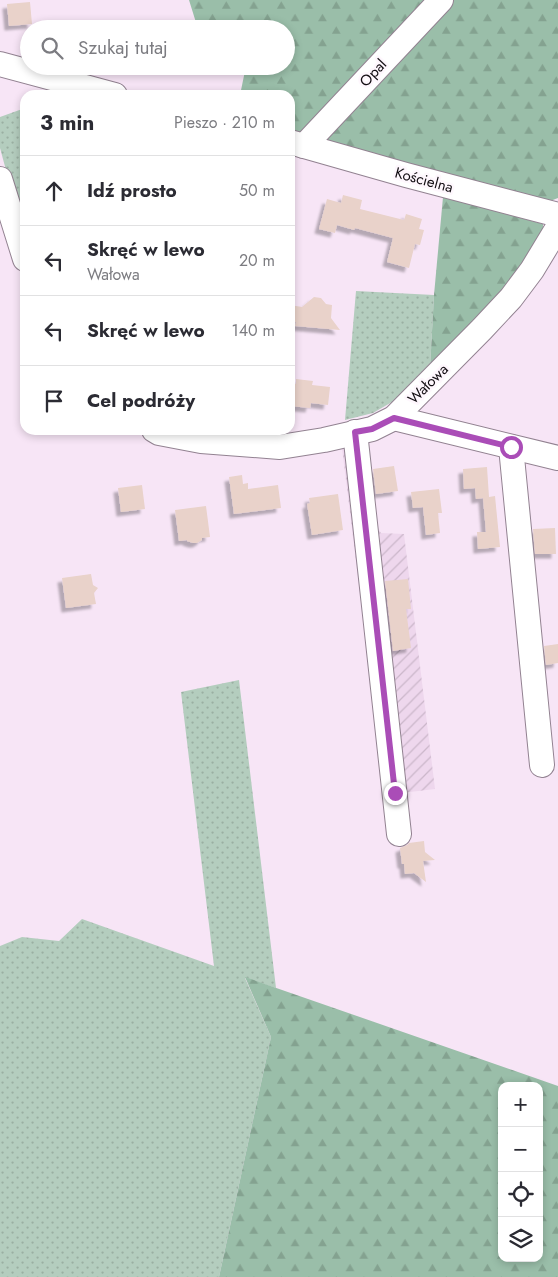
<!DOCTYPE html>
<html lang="pl">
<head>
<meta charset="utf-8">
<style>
  body { margin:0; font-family:Jost,sans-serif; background:#f7f7f7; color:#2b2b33 }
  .controls { position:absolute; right:15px; bottom:15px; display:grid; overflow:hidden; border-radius:10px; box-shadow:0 2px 8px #0003 }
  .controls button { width:45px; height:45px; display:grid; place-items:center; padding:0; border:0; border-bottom:1px solid #e1e1e2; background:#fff; color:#2b2b33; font:25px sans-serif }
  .stop { position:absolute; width:15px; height:15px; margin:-11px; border:4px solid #aa4db7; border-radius:50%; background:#fff }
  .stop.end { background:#aa4db7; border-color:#fff; box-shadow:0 1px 5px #0008 }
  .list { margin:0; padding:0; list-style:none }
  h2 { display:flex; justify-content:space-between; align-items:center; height:65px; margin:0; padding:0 20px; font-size:21px }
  h2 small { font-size:16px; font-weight:400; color:#7c7c81 }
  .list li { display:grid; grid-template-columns:32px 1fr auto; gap:15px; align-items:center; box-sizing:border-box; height:70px; padding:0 20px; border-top:1px solid #e1e1e2 }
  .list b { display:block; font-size:19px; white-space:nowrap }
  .list p { margin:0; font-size:16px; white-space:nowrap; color:#7c7c81 }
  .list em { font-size:16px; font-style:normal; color:#7c7c81 }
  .icon { flex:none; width:28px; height:28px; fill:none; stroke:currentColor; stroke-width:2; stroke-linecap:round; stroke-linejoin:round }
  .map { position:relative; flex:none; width:558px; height:1277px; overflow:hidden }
  .search { position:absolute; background:#fff; box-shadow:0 2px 8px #0003; left:20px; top:20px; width:275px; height:55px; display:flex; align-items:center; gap:12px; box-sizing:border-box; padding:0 18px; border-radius:28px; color:#7c7c81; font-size:19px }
  .panel { position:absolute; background:#fff; box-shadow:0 2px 8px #0003; left:20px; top:90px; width:275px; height:345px; border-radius:15px }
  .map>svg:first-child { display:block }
  .industrial { fill:url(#industrial-furrows) }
  .green { fill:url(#green-dots) }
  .forest { fill:url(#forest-firs); fill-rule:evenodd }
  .building { fill:#e9d2ca; filter:url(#shadow) }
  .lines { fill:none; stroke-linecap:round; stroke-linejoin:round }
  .minor-casing { stroke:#928291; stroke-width:26 }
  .minor { stroke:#fff; stroke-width:24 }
  .route { stroke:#aa4db7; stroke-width:6 }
  .labels { text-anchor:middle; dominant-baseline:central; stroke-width:5; stroke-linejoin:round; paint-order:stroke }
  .street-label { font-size:15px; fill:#120d12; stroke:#fef7fd }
</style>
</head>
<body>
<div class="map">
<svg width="558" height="1277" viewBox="0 0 558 1277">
  <defs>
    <pattern id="industrial-furrows" width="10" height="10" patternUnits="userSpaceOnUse" patternTransform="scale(1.25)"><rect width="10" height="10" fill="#eed7ed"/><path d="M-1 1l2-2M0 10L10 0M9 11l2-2" fill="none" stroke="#cbb7ca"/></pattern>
    <pattern id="green-dots" width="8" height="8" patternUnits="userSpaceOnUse" patternTransform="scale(1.25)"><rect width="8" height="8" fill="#b4cdbe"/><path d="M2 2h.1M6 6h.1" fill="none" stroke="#9aafa2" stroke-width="1.8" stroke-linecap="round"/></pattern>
    <pattern id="forest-firs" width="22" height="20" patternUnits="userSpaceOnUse" patternTransform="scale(1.25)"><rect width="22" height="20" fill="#9abea9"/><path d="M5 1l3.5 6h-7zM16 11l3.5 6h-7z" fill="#84a290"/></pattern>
    <filter id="shadow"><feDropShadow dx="-4.5" dy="4.5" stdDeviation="1" flood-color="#0004"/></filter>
  </defs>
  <rect width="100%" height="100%" fill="#f7e5f6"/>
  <polygon class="industrial" points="357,445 370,517 381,533 404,534 435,789 385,795 342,448"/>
  <g class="green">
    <polygon points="25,108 25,207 16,207 0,148 0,117"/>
    <polygon points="356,291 434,295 430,368 392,402 373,413 345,420"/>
    <polygon points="239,680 276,988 245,978 271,1037 219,1277 0,1277 0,946 22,937 59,941 82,919 214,966 181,692"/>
  </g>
  <g class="forest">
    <polygon points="189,0 434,0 299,133 290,131 290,95 240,95 246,66 286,66 286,29 198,29"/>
    <polygon points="449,0 558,0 558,198 545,203 321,141"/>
    <polygon points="443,197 543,224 543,233 501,296 430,368 434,295"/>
    <path d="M 245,977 L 558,1086 L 558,1277 L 219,1277 L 271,1037 ZM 502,1086 L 539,1086 L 539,1258 L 502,1258 Z"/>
  </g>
  <g class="building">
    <polygon points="30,2 32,24 9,26 7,4"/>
    <polygon points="343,195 362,200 360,209 404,220 406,214 422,219 419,229 424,230 420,245 415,244 409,268 387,262 393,238 355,228 354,230 337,225 335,233 319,229 327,199 341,203"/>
    <polygon points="314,297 321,298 326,304 332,305 331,318 340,330 295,326 296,322 290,322 290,305 302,307"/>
    <polygon points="296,379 313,381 312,385 330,387 328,405 311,403 310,408 290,406 290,383 296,384"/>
    <polygon points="394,466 398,491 376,494 373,469"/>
    <polygon points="487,467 489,497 495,496 500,547 478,549 477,532 486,532 483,498 476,499 475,488 464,489 463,469"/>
    <polygon points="242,475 243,484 248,483 248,489 278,485 281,508 234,514 229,477"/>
    <polygon points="142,485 145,509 121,512 118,488"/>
    <polygon points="439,489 442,513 438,513 440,533 426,535 423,507 413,508 411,492"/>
    <polygon points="338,494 343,530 312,535 307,504 310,503 309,498"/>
    <polygon points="206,506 210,537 202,538 202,540 197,543 193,543 187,541 187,540 179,541 175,510"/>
    <polygon points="555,528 556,554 535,554 533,529"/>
    <polygon points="91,574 93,585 98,588 94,593 96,604 66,608 62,578"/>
    <polygon points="408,579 411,609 406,609 411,648 393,651 385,581"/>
    <polygon points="558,644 558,663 546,665 544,646"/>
    <polygon points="424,841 425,852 435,860 423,861 426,882 414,873 405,874 404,864 402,864 400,848 407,845 409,843"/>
  </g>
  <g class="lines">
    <defs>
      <g id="minor">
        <polyline points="0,64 115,95"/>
        <polyline points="290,142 406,175 558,215"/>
        <polyline points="304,146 441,0"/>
        <polyline points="0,179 25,259"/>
        <polyline points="394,418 558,458"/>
        <polyline points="154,430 159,433 201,441 280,447 324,440 372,429 394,418 482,329 511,298 532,270 558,227"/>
        <polyline points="355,432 399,834"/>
        <polyline points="511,447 542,765"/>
      </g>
    </defs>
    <use href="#minor" class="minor-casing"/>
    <use href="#minor" class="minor"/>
  </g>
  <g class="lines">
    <polyline class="route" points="395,793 355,432 372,429 394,418 511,447"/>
  </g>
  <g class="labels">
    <g class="street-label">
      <text transform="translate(373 73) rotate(-47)">Opal</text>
      <text transform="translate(424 180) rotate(15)">Kościelna</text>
      <text transform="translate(428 384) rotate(-45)">Wałowa</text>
    </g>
  </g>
</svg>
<div class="controls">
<button>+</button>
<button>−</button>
<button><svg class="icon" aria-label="locate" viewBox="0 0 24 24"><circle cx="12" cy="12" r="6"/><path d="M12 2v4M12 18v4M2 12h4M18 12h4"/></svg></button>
<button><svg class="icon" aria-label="layers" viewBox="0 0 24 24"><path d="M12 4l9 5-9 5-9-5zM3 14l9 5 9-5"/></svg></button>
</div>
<div class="stop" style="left:511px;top:447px"></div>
<div class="stop end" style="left:395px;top:793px"></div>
<div class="search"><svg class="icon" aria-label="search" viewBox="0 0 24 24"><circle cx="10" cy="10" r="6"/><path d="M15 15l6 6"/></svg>Szukaj tutaj</div>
<section class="panel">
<h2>3 min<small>Pieszo · 210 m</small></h2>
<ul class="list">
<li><svg class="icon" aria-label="ahead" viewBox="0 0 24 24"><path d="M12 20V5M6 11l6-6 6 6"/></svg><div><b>Idź prosto</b></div><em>50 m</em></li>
<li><svg class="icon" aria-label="left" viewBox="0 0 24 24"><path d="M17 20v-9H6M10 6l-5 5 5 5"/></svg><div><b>Skręć w lewo</b><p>Wałowa</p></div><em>20 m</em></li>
<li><svg class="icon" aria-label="left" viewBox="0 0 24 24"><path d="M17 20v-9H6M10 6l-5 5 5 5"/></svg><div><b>Skręć w lewo</b></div><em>140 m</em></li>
<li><svg class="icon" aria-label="arrive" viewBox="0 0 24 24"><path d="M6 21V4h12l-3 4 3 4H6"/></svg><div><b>Cel podróży</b></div></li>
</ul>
</section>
</div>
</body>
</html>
